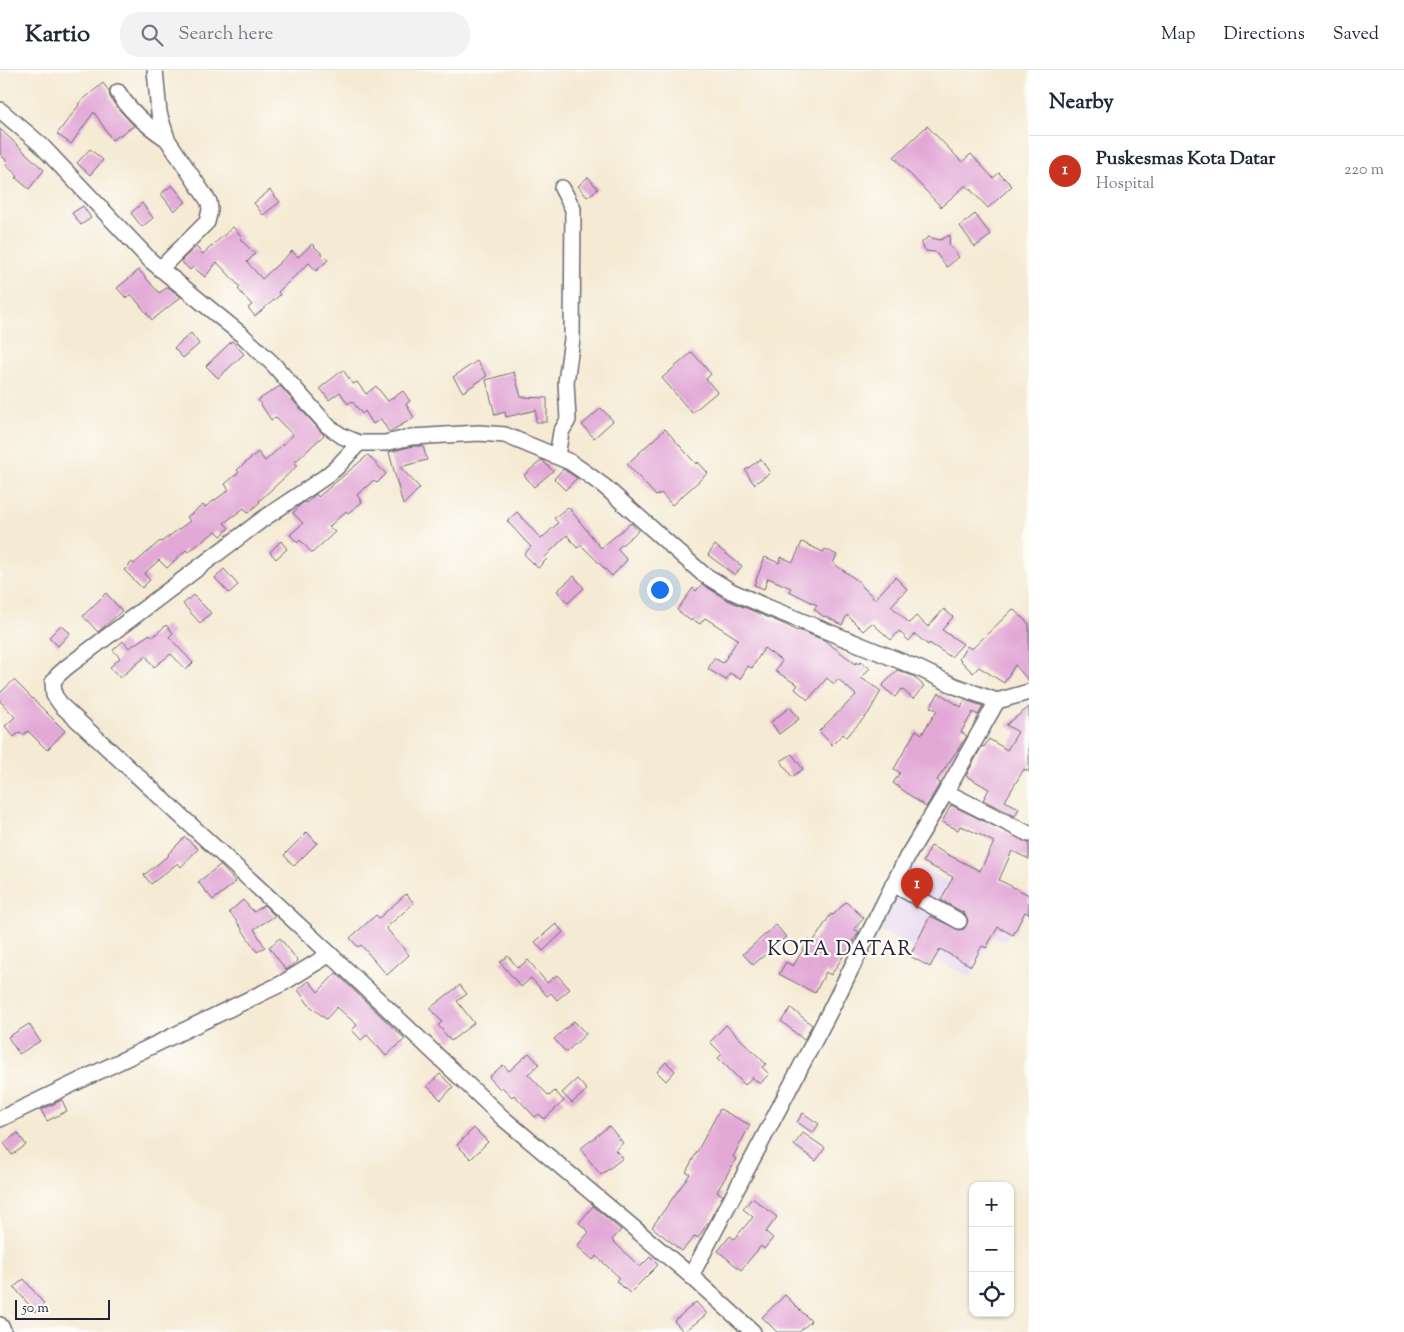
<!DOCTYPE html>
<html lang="en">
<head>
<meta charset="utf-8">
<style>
  body { margin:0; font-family:"Sorts Mill Goudy",serif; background:#f2f2f3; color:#1f2937 }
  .controls { position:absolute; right:15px; bottom:15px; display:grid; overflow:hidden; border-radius:10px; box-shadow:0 1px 4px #0004 }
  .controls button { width:45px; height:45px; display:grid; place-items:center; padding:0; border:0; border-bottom:1px solid #e0e1e3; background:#fff; color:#1f2937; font:25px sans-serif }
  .scale { position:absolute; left:15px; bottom:12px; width:95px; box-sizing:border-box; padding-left:5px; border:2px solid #22223b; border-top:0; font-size:14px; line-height:18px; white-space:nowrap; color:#22223b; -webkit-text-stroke:4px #fdfcf7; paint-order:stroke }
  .you { position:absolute; left:659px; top:519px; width:18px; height:18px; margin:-12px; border:4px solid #fff; border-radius:50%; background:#1a73e8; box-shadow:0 0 0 8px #1a73e833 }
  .badge { display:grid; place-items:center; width:32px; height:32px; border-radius:50%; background:#c8321e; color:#fff; font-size:16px; font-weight:700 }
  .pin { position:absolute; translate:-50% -41px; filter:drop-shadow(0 1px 2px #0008) }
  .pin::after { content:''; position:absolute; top:26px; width:18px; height:15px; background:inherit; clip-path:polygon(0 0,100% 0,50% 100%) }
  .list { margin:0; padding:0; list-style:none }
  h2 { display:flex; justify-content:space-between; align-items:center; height:65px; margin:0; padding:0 20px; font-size:21px }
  h2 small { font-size:16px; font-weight:400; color:#747a83 }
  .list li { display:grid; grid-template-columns:32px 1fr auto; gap:15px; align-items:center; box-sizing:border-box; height:70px; padding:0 20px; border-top:1px solid #e0e1e3 }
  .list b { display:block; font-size:19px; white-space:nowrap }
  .list p { margin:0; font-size:16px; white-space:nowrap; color:#747a83 }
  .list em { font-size:16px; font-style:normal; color:#747a83 }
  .icon { flex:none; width:28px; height:28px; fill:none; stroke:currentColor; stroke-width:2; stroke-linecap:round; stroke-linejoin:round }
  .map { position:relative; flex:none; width:1029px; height:1262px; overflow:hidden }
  header { display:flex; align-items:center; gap:30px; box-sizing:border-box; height:70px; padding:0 25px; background:#fff; border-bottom:1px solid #e0e1e3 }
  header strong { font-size:24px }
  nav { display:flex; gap:28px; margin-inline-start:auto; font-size:18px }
  .search { width:350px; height:45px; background:#f2f2f3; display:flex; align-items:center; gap:12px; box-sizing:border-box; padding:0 18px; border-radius:20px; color:#747a83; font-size:19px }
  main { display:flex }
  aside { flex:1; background:#fff }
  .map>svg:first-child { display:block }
  .built { fill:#e4d3f2 }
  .building { fill:#e2a9d7 }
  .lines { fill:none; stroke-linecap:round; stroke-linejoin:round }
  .minor-casing { stroke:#6c6870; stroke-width:18 }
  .minor { stroke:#fff; stroke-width:15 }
  .labels { text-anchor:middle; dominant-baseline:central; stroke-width:4.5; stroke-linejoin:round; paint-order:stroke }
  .quarter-label { font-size:20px; letter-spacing:1px; fill:#22223b; stroke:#fdfcf7 }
</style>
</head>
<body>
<header>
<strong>Kartio</strong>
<div class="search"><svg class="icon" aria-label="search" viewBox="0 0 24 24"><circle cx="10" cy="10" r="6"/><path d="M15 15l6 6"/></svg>Search here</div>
<nav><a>Map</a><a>Directions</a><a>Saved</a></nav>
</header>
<main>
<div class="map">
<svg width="1029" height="1262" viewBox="0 0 1029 1262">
  <rect width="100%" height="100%" fill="#fdfcf7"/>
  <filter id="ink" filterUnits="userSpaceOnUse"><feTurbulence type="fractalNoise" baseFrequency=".02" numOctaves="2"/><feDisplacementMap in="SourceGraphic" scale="10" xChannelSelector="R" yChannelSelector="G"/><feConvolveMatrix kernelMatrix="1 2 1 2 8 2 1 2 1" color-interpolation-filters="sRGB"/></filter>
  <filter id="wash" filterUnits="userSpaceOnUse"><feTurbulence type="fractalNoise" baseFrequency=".0096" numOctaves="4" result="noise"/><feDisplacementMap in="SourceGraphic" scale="20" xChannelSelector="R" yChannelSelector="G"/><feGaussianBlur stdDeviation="1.12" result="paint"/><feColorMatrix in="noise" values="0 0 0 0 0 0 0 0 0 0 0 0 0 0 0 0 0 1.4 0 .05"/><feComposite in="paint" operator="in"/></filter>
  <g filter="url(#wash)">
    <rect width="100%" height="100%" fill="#f5ead3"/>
    <polygon class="built" points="912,793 1017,848 1005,872 992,865 970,907 878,860"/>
    <g id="blocks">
      <g class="building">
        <polygon points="103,13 109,21 110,27 115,35 134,56 112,70 94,42 71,74 57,64 79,35 78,34"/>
        <polygon points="927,56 962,92 971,84 993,108 999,103 1012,116 988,138 966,115 941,137 894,87"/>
        <polygon points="0,59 44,100 29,119 16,108 18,106 6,95 8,92 0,84"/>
        <polygon points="90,79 103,90 90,105 77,93"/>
        <polygon points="588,107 598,119 587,127 578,116"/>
        <polygon points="172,115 186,132 174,141 161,124"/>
        <polygon points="270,120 280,132 263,145 254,133"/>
        <polygon points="142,133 153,148 142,157 131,143"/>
        <polygon points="83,136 91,148 81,155 72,143"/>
        <polygon points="975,144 991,165 975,177 960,156"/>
        <polygon points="233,157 242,167 240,169 255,184 247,192 262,209 292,181 298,187 312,174 328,190 316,201 309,193 278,222 280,225 255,246 248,238 252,235 238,219 240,217 217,192 205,207 193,197 190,200 181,191 196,177 203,184"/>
        <polygon points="950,165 949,175 959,187 947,197 935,182 926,181 922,175 922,172 928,167 940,170"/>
        <polygon points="139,200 159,223 168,217 181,227 152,250 131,224 126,228 117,218"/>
        <polygon points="191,263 199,274 183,288 174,278"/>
        <polygon points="232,271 244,284 218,308 206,296"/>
        <polygon points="692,282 711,304 706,309 717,322 692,343 662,308"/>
        <polygon points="477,291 487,306 463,322 453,307"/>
        <polygon points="343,300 353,314 357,312 366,324 376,316 388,331 403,321 410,331 406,334 414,348 389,362 381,349 373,354 365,341 362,344 352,331 348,334 340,322 329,330 320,318"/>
        <polygon points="514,302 521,327 547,328 547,352 536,352 536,340 506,347 505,342 495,345 486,310"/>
        <polygon points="280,316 324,365 294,393 297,396 259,431 260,432 248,443 244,438 224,453 229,458 221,466 216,461 188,482 186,480 167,498 159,490 144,504 150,510 142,518 124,500 132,492 134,494 160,471 161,472 190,451 187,447 203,435 205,437 229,420 225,414 239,402 237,400 258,382 265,391 293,365 275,347 271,350 258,330"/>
        <polygon points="601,338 613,351 594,368 582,355"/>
        <polygon points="665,359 696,394 698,392 708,403 672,435 661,423 656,426 627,394"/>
        <polygon points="413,376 423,376 427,390 400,397 420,418 403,435 389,382"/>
        <polygon points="368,385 386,404 377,413 374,410 357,425 362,432 348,443 346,441 329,457 335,462 312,483 300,470 298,473 290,465 303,453 293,443 301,434 305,432 306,433 316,424 318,427"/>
        <polygon points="761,389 770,403 754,414 745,400"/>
        <polygon points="542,390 553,401 534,417 524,405"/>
        <polygon points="563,399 577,408 565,420 554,409"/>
        <polygon points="568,437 601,478 631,453 638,461 617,479 627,490 612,506 581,475 577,478 567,465 545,487 547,489 538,498 524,484 531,477 507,451 517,442 541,469 558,453 554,448"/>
        <polygon points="281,471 287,479 276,489 270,482"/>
        <polygon points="802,472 823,482 825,479 837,485 833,493 861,513 860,514 875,529 895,507 907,519 891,536 909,553 916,546 928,557 944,539 953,547 942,560 963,574 951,587 929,573 928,575 915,564 909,571 899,561 891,570 872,553 863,561 847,545 842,555 825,546 824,547 814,539 817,535 789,521 791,518 768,508 764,519 754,515 765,487 779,493 781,487 793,492"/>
        <polygon points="715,475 742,496 735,505 708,485"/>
        <polygon points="224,499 238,515 229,523 215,508"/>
        <polygon points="574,506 584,518 568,533 557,521"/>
        <polygon points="702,514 727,530 786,555 797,561 798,560 824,570 856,594 857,592 859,594 861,591 870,598 861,608 881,621 868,644 846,667 843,664 832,675 819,661 856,625 838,609 834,614 827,608 808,630 795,619 798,615 775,601 782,591 764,578 752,598 748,596 740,609 730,603 726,610 708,599 714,588 723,593 738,569 705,548 700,554 692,549 691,551 677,540 693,518 696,521"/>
        <polygon points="106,523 122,541 98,562 83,546"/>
        <polygon points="193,525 211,543 200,553 183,534"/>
        <polygon points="1013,539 1029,554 1029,611 1015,595 1004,613 979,597 973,603 959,589 967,576 971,579 974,577"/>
        <polygon points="61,555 70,563 58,576 49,567"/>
        <polygon points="166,555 173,563 169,567 193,593 186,600 171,584 154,597 146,586 120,608 110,597 120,588 113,580 123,571 129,578 150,564 153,567"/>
        <polygon points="897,600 913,606 924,616 913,629 902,619 895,627 882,616"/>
        <polygon points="14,610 65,661 47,680 28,661 23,665 20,662 14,667 5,656 15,647 0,631 0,623"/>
        <polygon points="939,623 961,637 965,630 983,636 978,645 973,642 966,654 961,662 967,666 937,710 940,713 926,737 893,713 900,703 894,699 916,660 922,664 937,640 930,637"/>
        <polygon points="790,637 799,649 779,664 771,652"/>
        <polygon points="1029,637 1029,702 1024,699 1005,731 1019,738 1015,746 983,730 989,719 966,706 982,676 984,677 989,669 1007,680 1018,662 1006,655"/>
        <polygon points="792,684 803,699 792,707 781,691"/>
        <polygon points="951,735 1029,773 1029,789 1012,781 999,810 1029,825 1029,844 1025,842 1013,865 998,857 986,878 982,876 971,896 940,879 930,897 910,886 930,846 959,860 964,859 968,851 964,843 941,830 953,807 923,792 931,776 980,801 994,772 966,758 960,756 958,760 942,752"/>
        <polygon points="307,762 317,773 294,796 284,785"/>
        <polygon points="185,767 198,779 181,797 178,793 151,814 144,805 169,785 168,784"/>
        <polygon points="220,795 236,812 213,830 198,812"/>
        <polygon points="406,824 414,833 386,858 409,885 387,905 361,875 358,877 350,868 376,845 379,848"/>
        <polygon points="243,830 254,842 264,835 275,846 254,859 265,877 257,882 236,850 229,842"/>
        <polygon points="846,832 864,848 854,859 859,862 831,905 826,902 815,923 779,904 786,892 793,896 809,870 813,872 831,844 833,845"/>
        <polygon points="556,854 563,862 543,881 535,872"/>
        <polygon points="776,855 786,867 753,895 743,884"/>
        <polygon points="280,868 298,891 286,900 269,877"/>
        <polygon points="508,886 518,898 528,890 547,913 557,905 570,919 557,930 551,923 547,926 531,908 521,917 500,892"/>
        <polygon points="336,903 405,969 386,986 367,965 361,970 352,960 357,955 337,937 326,949 309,935 298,920 309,911 318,922"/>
        <polygon points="460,915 467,924 457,931 474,953 451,971 438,955 442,952 430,938"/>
        <polygon points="791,938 812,955 804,970 781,951"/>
        <polygon points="574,951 586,964 566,982 554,969"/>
        <polygon points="29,954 40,971 19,984 8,967"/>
        <polygon points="726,955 766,994 762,997 769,1004 760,1014 752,1007 745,1015 718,988 722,984 710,972"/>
        <polygon points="529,983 539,994 528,1004 549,1026 555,1021 564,1031 544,1049 539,1044 535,1047 514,1025 512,1027 502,1017 500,1019 489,1007 503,995 509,1001"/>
        <polygon points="666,992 675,1001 666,1011 657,1002"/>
        <polygon points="440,1004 453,1017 441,1030 427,1016"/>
        <polygon points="577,1009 587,1020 572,1033 562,1023"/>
        <polygon points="62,1030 67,1041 47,1051 41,1040"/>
        <polygon points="720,1039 750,1055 733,1087 736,1089 717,1122 723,1125 709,1151 698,1168 695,1166 682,1181 652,1157 690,1104 686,1102"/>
        <polygon points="803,1043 819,1054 813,1063 797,1052"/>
        <polygon points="609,1056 623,1073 615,1080 623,1088 601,1105 580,1079"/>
        <polygon points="474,1058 488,1072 471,1089 457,1075"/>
        <polygon points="18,1063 26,1075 12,1085 4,1073"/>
        <polygon points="803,1063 825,1078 816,1091 794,1075"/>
        <polygon points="752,1128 777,1147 766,1162 773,1168 764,1179 761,1176 741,1200 718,1181 730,1166 734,1169 753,1147 743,1139"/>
        <polygon points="593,1136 621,1160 612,1170 640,1197 650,1187 658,1195 630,1223 616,1211 619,1207 596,1186 593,1190 577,1176 589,1162 579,1153"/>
        <polygon points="24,1209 44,1234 35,1242 14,1217"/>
        <polygon points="785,1225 811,1251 799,1262 777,1262 762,1247"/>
        <polygon points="696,1232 707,1244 684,1262 674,1251"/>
      </g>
    </g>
  </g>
  <g filter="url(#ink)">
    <use href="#blocks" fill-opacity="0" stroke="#6c6870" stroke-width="1"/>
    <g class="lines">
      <defs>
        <g id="minor">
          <polyline points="155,0 159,43 167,69 209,132 210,140 207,152 160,199"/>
          <path d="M 118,22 C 130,42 147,56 167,69"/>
          <polyline points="0,40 40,74 151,191 242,265 273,294 328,356 342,366 359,373 385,373 412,367 479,363 505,365 570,392 586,403 605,417 703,504 731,521 767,537 920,599 955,616 997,631 1029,622"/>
          <polyline points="359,373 337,397 325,407 263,449 67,597 58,605 53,612 54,625 62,636 330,884 504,1049 691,1206 753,1262"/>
          <polyline points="557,386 561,362 568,350 566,312 572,269 573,139 562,118"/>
          <polyline points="946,722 1029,764"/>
          <polyline points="893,814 959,851"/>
          <polyline points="0,1049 283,913 330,884"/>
          <polyline points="691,1206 831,939 907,787 946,722 997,631"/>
          <polyline points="0,1255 3,1260"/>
        </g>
      </defs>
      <use href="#minor" class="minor-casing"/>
      <use href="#minor" class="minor"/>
    </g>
  </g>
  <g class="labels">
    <g class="quarter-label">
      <text x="840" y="880">KOTA DATAR</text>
    </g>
  </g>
</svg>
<div class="controls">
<button>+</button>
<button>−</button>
<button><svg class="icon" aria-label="locate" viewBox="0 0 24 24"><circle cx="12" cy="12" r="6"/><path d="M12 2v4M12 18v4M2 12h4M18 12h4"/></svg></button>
</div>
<div class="scale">50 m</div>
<div class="you"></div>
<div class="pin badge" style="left:917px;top:839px">1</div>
</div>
<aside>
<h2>Nearby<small></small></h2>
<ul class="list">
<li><span class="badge">1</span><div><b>Puskesmas Kota Datar</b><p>Hospital</p></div><em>220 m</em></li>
</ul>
</aside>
</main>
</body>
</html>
